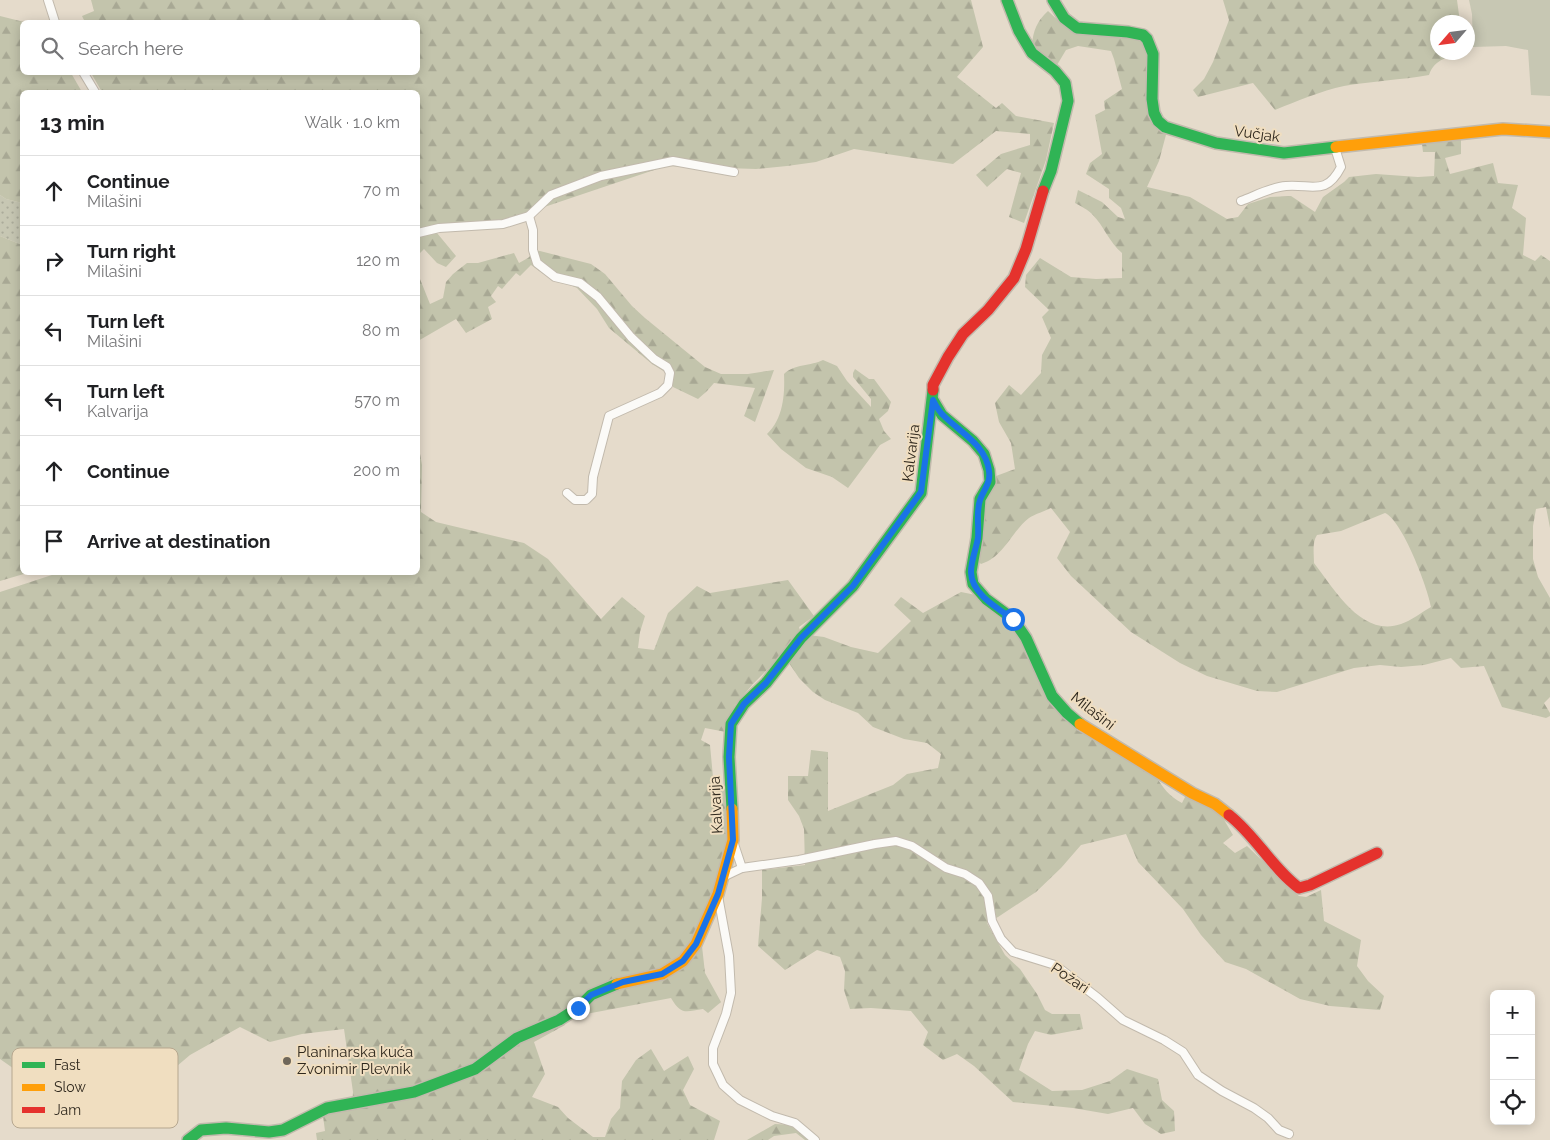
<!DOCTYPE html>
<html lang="en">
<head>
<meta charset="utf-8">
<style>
  body { margin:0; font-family:Raleway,sans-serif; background:#f2f2f2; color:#202124 }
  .controls { position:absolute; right:15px; bottom:15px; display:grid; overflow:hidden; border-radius:8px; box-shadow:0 2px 12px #0003 }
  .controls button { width:45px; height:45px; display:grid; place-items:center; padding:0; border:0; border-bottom:1px solid #e0e0e0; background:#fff; color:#202124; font:25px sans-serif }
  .compass { position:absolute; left:1430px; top:15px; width:45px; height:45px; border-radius:50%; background:#fff; box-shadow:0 2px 12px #0003; rotate:242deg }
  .stop { position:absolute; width:15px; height:15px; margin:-11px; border:4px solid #1a73e8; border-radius:50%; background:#fff }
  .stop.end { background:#1a73e8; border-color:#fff; box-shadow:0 1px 5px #0008 }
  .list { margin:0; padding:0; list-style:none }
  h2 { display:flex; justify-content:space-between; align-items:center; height:65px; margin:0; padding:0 20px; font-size:21px }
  h2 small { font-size:16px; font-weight:400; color:#757577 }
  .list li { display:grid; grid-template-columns:32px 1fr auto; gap:15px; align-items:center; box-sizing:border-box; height:70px; padding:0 20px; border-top:1px solid #e0e0e0 }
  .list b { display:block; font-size:19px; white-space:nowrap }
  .list p { margin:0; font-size:16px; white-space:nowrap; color:#757577 }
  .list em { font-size:16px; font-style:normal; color:#757577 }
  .icon { flex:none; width:28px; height:28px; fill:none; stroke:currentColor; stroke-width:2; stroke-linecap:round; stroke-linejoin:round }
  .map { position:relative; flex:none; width:1550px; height:1140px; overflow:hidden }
  .search { position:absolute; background:#fff; box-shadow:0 2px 12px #0003; left:20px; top:20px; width:400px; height:55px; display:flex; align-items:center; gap:12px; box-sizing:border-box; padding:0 18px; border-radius:8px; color:#757577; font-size:19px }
  .panel { position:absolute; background:#fff; box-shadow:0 2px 12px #0003; left:20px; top:90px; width:400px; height:485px; border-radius:8px }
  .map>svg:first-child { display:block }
  .grass { fill:url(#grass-dots) }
  .forest { fill:url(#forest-firs); fill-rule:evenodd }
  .garden { fill:#c7c7b3 }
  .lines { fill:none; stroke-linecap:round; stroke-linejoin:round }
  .street-casing { stroke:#c2baad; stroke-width:10 }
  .fast-casing { stroke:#c2baad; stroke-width:14 }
  .slow-casing { stroke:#c2baad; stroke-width:14 }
  .jam-casing { stroke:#c2baad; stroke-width:14 }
  .street { stroke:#fbfaf7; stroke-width:8 }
  .fast { stroke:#30b455; stroke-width:11 }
  .slow { stroke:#ff9f0a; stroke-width:11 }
  .jam { stroke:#e5322d; stroke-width:11 }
  .route { stroke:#1a73e8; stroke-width:6 }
  .poi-dot { fill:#6f675a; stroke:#f0dec0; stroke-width:2 }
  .labels { text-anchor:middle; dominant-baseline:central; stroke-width:4; stroke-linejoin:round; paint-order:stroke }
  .street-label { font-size:15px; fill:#2f281d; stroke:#f0dec0 }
  .poi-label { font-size:15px; fill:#2f281d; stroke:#f0dec0; text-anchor:start }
  .key { fill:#f0dec0; stroke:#b6a78f; stroke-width:1 }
  .key-label { font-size:14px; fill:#2f281d }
</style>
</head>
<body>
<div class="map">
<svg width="1550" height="1140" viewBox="0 0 1550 1140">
  <defs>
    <pattern id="grass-dots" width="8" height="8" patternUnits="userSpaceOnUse" patternTransform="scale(1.25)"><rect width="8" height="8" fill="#c7c7b3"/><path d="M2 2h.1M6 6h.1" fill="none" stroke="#abab9a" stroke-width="1.8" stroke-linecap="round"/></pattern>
    <pattern id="forest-firs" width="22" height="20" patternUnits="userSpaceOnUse" patternTransform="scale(1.25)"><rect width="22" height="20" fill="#c3c4ac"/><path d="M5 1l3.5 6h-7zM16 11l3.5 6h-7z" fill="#a8a894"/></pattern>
  </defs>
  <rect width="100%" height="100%" fill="#e5dbcb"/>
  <polygon class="grass" points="0,195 6,199 22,203 22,245 0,236"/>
  <g class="forest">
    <polygon points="91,0 971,0 983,47 957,77 996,108 1002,103 1016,116 1054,123 1046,160 1024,223 1009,217 1021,173 1007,169 987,187 976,175 1001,154 1030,145 1030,134 996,131 953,164 854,149 816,162 787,166 756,169 666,166 503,221 434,225 437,233 456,256 446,267 437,263 424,249 418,255 418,92 102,92 91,73 418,72 418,22 85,22 82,16 94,11"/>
    <path d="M 1223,0 L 1457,0 L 1460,22 L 1438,22 L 1438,52 L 1464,53 L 1464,54 C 1449,57 1435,58 1429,75 C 1401,80 1372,81 1344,86 C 1321,91 1297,101 1275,110 L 1253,83 L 1198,97 L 1193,90 L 1204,79 L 1213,62 L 1229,20 Z"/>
    <path d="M 1048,11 L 1062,24 L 1075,31 L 1127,37 L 1140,41 L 1147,50 L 1148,100 L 1167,131 L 1159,161 L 1147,187 L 1190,197 L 1227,219 L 1238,217 L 1248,204 L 1270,197 L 1291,196 L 1315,212 L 1323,197 L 1344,182 L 1349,177 L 1376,174 L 1418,177 L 1434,176 L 1435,152 L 1423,152 L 1422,144 L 1461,139 L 1461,154 L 1445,158 L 1450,174 L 1493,163 L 1498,183 L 1518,185 L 1512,208 L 1526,218 L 1523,255 L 1535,261 L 1541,255 L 1550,261 L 1550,528 L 1546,507 L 1536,509 L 1533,526 L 1533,559 L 1538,577 L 1550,598 L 1550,697 L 1544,703 L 1550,713 L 1550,716 L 1546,718 L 1502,707 L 1484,666 L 1461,668 L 1451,658 L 1424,665 L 1401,667 L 1380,665 L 1354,668 L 1277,692 L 1257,691 L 1207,676 L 1180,663 L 1131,632 L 1071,576 L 1057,558 L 1070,532 L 1051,508 C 1045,511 1035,514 1029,518 C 1011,532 1004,557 981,564 L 976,559 L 984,502 L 996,476 L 1015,469 L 1011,443 L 999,422 L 995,403 L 1009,385 L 1021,395 L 1041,373 L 1042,355 L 1051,338 L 1042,317 L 1049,310 L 1025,287 L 1026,275 L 1040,258 L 1071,277 L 1096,279 L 1122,278 L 1122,253 C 1109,242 1104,226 1092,214 C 1088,210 1081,206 1075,203 L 1078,190 L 1102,202 L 1118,217 L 1125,219 L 1121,208 L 1109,198 L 1109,189 L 1086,174 L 1090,163 L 1102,154 L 1095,115 L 1105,110 L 1104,101 L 1122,89 L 1114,59 L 1111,51 L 1078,46 L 1066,50 L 1057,65 L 1048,60 L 1032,45 C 1033,31 1037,21 1048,11 ZM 1385,513 C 1402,520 1428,588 1431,607 C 1422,612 1411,621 1401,624 C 1362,638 1334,589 1314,563 C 1314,554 1312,542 1317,535 L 1341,531 Z"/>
    <polygon points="0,16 24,22 22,22 22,72 71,73 82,92 22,92 22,203 6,199 0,195"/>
    <polygon points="0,236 22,245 22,572 27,573 0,581"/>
    <polygon points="535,251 540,251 591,264 605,274 632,306 645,318 705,367 721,374 748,374 774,370 755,422 744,416 755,388 714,383 707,391 698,399 673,387 673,377 652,364 609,328 597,309 577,288 542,273 531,265 520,276 516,273 502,289 498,286 491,296 496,302 488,307 492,319 466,333 456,319 418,341 418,274 430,304 443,298 446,282 453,274 467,263 478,263 514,253 519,263 528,258"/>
    <path d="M 823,360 L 837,366 L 847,381 L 871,407 L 871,399 L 853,377 L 853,373 L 855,369 L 869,379 L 874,379 L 891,402 L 888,411 L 879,419 L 884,431 L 891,439 L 880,445 L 848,488 L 832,477 L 806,468 L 781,449 L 767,434 C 783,419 785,395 784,374 C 794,364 811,366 823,360 Z"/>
    <path d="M 418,442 L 422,465 L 421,512 L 436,522 L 524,543 L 548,559 L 601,619 L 622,597 L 645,616 L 640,632 L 638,648 L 654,650 L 668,613 L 697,586 L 710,593 L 788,580 L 814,616 L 799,627 L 801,634 L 824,637 L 851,647 L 878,653 L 911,621 L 894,605 L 901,597 L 923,613 L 961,592 L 976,595 L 1019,631 L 1056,705 L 1156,776 C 1162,787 1170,797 1182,803 L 1187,793 L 1220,813 L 1233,835 L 1223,843 L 1235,853 L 1247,846 L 1299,896 L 1306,897 L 1321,890 L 1324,921 L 1361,940 L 1357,966 L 1368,981 L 1384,996 L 1380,1010 L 1330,1006 L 1300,999 L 1246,969 L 1225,962 L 1201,935 L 1183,909 L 1138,862 L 1126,834 L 1081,845 L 1061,868 L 1036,892 L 998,917 L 987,923 L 1005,955 L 1020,969 L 1037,994 L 1045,1010 L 1052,1014 L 1080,1014 L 1083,1029 L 1051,1035 L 1035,1031 L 1028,1044 L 1019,1070 L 1052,1091 L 1082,1090 L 1110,1081 L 1127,1069 L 1158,1079 L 1162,1100 L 1174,1111 L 1175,1131 L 1161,1134 L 1145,1124 L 1133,1108 L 1108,1114 L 1073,1108 L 1013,1102 L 974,1066 L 957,1054 L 943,1060 L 923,1045 L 928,1032 L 911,1011 L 871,1008 L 850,1009 L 844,990 L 845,971 L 840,957 L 817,950 L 785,970 L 758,946 L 762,898 L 762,870 L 805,865 L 804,829 L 799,816 L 788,800 L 788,776 L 808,776 L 811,750 L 828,752 L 828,811 L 893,785 L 907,774 L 938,768 L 941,754 L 927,743 L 904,739 L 873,727 L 858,713 L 825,700 L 813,692 L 799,678 L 783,654 L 753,684 L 735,705 L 726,732 L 705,728 L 701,740 L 710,745 L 714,788 L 726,789 L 729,841 L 719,881 L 697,933 L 702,946 L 705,973 L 721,1002 L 708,1013 L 703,1009 C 685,1012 681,1015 671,998 L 586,1014 L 576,1004 L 562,1015 L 565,1025 L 534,1042 L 545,1074 L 532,1097 L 558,1107 L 568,1118 L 593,1137 L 605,1137 L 611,1119 L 620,1108 L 622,1081 L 636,1060 L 651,1049 L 664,1071 L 688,1056 L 694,1069 L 683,1090 L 690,1105 L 720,1121 L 714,1140 L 317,1140 L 316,1133 L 325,1131 L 323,1116 L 330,1113 L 352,1108 L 353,1092 L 344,1029 L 302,1034 L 270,1042 L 240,1027 L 190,1055 L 143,1095 L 120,1121 L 106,1107 L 88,1100 L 68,1098 L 37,1085 L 0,1059 L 0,592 L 61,572 L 418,572 Z"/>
    <polygon points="775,1124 793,1125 813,1140 805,1140 796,1133 774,1136 768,1140 747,1140"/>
  </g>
  <polygon class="garden" points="1469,0 1550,0 1550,96 1531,95 1528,50 1506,46 1473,47 1472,14"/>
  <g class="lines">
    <defs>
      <g id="street">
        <polyline points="48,0 55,22"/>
        <polyline points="83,72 95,92"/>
        <path d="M 1241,201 C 1255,196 1271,187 1286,186 C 1313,184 1326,196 1341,167 L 1335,148"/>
        <polyline points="529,216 533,230 533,250 537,263 555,277 580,283 598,297 631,337 654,359 667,367 670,373 668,385 660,393 609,416 593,477 592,494 586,500 575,500 567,493"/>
        <polyline points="418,233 439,228 503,224 529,216 551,195 601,176 673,161 734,172"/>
        <polyline points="733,841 742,868"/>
        <polyline points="723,877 742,868 799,860 875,844 896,841 912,846 946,868 965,874 979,883 988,896 992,921 1001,939 1013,952 1055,965 1098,998 1123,1020 1164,1040 1183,1052 1198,1075 1222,1091 1254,1108 1268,1118 1279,1130 1289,1134"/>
        <polyline points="718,896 729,956 731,993 726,1014 713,1048 713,1064 723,1085 740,1100 772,1116 795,1123 815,1140"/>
      </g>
      <g id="fast">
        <polyline points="1007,0 1019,31 1032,53 1055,71 1065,83 1068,101 1051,171 1043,191"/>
        <polyline points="1053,0 1064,18 1077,28 1128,32 1143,35 1147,39 1153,54 1152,99 1154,113 1158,121 1165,127 1216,143 1284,153 1336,147"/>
        <polyline points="933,400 942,415 973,441 984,454 989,470 990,482 980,499 977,538 971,572 973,584 986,599 1013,619 1026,638 1052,696 1067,713 1080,724"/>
        <polyline points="732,809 729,757 731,724 744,704 766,683 801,638 853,586 921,493 933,390"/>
        <polyline points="188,1140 201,1130 226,1128 269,1132 283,1130 327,1108 414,1092 475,1069 517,1038 559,1020 578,1008 591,995 617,984"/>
      </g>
      <g id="slow">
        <polyline points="1336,147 1503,129 1550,132"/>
        <polyline points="1080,724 1192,793 1215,804 1229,815"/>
        <polyline points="617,984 662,974 683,961 696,944 718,894 733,840 732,809"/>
      </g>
      <g id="jam">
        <polyline points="933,390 933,385 948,357 963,334 988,310 1014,278 1026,249 1043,191"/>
        <path d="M 1229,815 C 1256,836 1272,868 1299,888 L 1310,885 L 1377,853"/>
      </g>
    </defs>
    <use href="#street" class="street-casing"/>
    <use href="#fast" class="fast-casing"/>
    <use href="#slow" class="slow-casing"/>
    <use href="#jam" class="jam-casing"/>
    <use href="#street" class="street"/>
    <use href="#fast" class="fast"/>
    <use href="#slow" class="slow"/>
    <use href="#jam" class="jam"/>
  </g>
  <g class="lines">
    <path class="route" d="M 578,1008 L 591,995 L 623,982 L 662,974 L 683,961 L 696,944 L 718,894 L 733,840 L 729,757 L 731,724 L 744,704 L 766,683 L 801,638 L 853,586 L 921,492 L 933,400 C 936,406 939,412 944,416 C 961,433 986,445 989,471 C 991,483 984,489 980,500 C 976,512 979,525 978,538 C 976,549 971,561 971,572 C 971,593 997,608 1013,619"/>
  </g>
  <circle class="poi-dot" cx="287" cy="1061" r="5"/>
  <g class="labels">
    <g class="street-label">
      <text transform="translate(1257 134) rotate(8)">Vučjak</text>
      <text transform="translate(911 453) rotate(-83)">Kalvarija</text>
      <text transform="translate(1093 711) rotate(38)">Milašini</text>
      <text transform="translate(716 805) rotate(-93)">Kalvarija</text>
      <text transform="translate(1070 978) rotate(34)">Požari</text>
    </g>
    <g class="poi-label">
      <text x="297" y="1052">Planinarska kuća<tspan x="297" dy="17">Zvonimir Plevnik</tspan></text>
    </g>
  </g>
  <rect x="12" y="1048" width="166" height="80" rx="8" class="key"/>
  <rect x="22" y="1062" width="23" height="6" fill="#30b455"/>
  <rect x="22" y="1084" width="23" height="7" fill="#ff9f0a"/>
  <rect x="22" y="1107" width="23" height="6" fill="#e5322d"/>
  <g class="key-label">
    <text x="54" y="1070">Fast</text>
    <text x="54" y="1092">Slow</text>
    <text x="54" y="1115">Jam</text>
  </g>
</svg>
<div class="controls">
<button>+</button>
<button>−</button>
<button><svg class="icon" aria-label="locate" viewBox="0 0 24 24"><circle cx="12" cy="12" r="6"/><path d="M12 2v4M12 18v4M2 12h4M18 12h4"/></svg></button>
</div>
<svg class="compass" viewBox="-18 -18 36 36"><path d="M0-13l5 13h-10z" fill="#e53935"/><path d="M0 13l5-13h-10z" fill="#757577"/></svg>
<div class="stop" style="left:1013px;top:619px"></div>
<div class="stop end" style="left:578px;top:1008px"></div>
<div class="search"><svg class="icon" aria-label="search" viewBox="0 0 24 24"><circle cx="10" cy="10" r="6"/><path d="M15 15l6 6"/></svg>Search here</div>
<section class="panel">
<h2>13 min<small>Walk · 1.0 km</small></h2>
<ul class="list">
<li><svg class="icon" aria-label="ahead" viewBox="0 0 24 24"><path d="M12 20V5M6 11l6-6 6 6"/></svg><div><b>Continue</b><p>Milašini</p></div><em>70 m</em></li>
<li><svg class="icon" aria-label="right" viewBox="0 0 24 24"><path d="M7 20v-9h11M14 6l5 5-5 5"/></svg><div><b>Turn right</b><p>Milašini</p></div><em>120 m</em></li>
<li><svg class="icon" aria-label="left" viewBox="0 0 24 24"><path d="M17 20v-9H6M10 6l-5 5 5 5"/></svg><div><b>Turn left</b><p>Milašini</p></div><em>80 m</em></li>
<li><svg class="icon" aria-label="left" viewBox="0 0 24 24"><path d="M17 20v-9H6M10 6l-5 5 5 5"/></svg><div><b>Turn left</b><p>Kalvarija</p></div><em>570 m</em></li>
<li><svg class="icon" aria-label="ahead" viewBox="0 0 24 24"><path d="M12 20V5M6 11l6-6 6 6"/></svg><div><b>Continue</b></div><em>200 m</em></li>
<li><svg class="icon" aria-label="arrive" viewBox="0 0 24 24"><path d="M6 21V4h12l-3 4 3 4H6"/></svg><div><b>Arrive at destination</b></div></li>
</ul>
</section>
</div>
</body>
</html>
